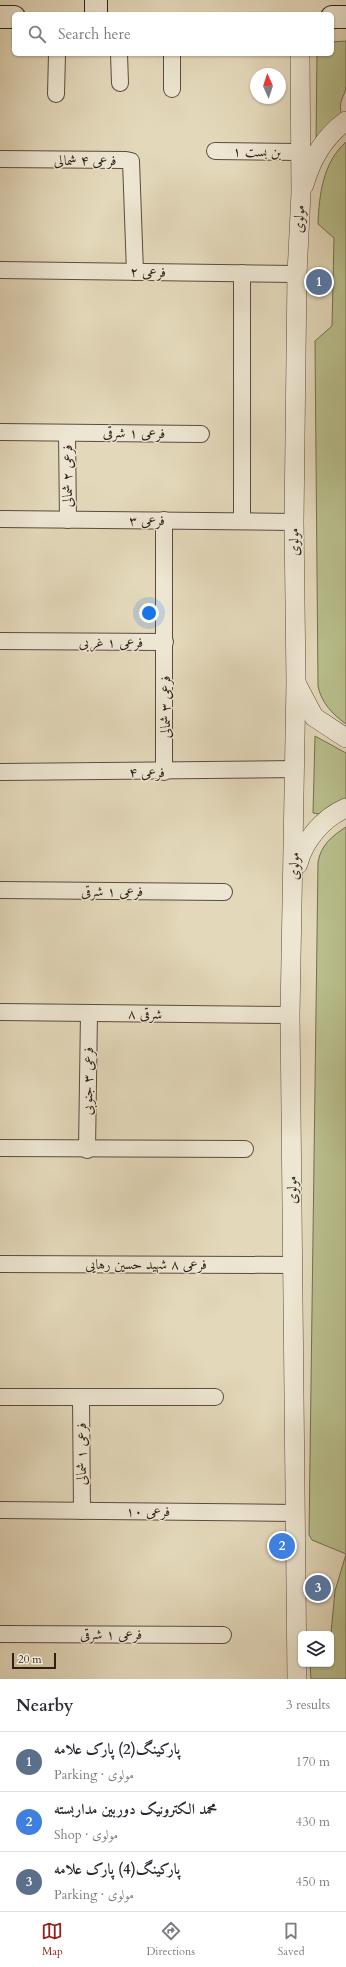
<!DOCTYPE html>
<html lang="en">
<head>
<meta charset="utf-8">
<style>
  body { margin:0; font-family:Cardo,Amiri,serif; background:#f2f2f3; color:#2b2b33 }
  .controls { position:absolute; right:12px; bottom:12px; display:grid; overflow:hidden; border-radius:6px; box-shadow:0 1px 3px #0004 }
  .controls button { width:36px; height:36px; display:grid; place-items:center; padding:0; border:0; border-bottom:1px solid #e1e1e2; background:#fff; color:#2b2b33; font:20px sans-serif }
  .compass { position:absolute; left:250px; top:68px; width:36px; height:36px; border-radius:50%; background:#fff; box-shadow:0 1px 3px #0004; rotate:357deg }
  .scale { position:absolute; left:12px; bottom:10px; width:44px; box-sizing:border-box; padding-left:4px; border:2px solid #2e1e16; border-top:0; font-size:11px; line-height:14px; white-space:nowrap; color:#2e1e16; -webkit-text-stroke:3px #ede6d2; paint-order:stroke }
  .you { position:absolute; left:149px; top:613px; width:14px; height:14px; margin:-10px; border:3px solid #fff; border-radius:50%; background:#1a73e8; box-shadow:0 0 0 6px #1a73e833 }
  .badge { display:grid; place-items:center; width:26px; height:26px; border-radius:50%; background:#8f2418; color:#fff; font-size:13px; font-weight:700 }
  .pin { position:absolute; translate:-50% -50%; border:2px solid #fff; box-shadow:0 1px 4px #0006 }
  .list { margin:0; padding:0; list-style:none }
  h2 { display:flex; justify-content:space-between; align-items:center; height:52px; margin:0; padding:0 16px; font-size:17px }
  h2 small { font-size:13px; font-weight:400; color:#7c7c81 }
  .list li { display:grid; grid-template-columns:26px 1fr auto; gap:12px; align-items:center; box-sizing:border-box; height:60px; padding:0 16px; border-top:1px solid #e1e1e2 }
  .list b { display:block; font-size:15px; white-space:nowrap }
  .list p { margin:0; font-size:13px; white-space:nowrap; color:#7c7c81 }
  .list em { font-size:13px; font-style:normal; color:#7c7c81 }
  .icon { flex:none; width:22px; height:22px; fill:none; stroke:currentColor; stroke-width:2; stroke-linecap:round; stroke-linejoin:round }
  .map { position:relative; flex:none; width:346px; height:1679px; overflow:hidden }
  .search { position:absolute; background:#fff; box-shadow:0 1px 3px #0004; left:12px; right:12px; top:12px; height:44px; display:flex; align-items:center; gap:10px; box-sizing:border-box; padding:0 14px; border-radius:6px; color:#7c7c81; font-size:15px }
  .sheet { height:232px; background:#fff }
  nav { display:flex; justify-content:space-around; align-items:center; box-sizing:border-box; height:56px; border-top:1px solid #e1e1e2; background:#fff; font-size:11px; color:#7c7c81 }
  nav a { display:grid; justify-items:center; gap:2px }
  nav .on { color:#8f2418 }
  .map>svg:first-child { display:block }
  .green { fill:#b8be8c; stroke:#736e51 }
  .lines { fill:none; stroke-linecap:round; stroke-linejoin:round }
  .minor-casing { stroke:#5b4c3f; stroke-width:18 }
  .tertiary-casing { stroke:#5b4c3f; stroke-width:20 }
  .secondary-casing { stroke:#2e1e16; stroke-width:24 }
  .minor { stroke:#ede6d2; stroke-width:16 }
  .tertiary { stroke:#ede6d2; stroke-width:19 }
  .secondary { stroke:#ede6d2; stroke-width:22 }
  .labels { text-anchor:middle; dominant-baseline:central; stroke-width:3; stroke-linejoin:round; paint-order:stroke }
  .street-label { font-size:14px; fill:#2e1e16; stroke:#ede6d2 }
</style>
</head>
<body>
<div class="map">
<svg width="346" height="1679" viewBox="0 0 346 1679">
  <rect width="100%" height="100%" fill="#e3d8ba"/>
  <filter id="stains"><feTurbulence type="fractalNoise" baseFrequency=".005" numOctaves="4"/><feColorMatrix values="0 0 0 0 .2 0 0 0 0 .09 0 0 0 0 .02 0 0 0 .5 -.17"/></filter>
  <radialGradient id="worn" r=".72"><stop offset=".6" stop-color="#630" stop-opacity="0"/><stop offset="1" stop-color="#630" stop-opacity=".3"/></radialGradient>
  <g class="green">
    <path d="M 346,41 C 346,56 346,71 346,86 C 345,98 337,100 342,116 L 316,144 L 317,54 L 332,54 L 332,42 Z"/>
    <path d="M 346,142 L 346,724 C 332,714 321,702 318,686 L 315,341 L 332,326 L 334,238 L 318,224 C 319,195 323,162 346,142 Z"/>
    <polygon points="315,736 346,753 346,798 320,814 313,813"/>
    <path d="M 346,827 L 346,1679 L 311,1679 L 310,1664 L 331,1664 L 331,1634 L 321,1634 L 331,1633 L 335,1591 L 346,1554 L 312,1540 L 309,1535 L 318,862 C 321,845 332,836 346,827 Z"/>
  </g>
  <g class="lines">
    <defs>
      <g id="minor">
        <polyline points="119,54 120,83"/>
        <polyline points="172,54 172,89"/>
        <polyline points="56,94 57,54"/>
        <polyline points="215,151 299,152"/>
        <polyline points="0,159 126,160 131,161 135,272"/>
        <polyline points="0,270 297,274"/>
        <polyline points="242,273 242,521"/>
        <polyline points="0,432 201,434"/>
        <polyline points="67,433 68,520"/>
        <polyline points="0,519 294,522"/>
        <polyline points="164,520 164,772"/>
        <polyline points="0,641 165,642"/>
        <polyline points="0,772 295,769"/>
        <polyline points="0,890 224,892"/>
        <polyline points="0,1012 290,1015"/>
        <polyline points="0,1148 245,1149"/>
        <polyline points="87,1150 89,1013"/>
        <polyline points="0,1264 292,1265"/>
        <polyline points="0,1397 215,1397"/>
        <polyline points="81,1397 82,1511"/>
        <polyline points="0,1510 295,1513"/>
        <polyline points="0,1634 223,1635"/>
      </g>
      <g id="tertiary">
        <path d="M 304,185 C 311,160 324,137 346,121"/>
        <polyline points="297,685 314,717 346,738"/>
        <path d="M 298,864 C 304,840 323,818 346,808"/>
        <polyline points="297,1679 290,1015 296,682 294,522 297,274 301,193 300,54"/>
      </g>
      <g id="secondary">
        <polyline points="96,14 96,0"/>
        <polyline points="0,17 14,17"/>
        <polyline points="332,17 346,17"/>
      </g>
    </defs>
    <use href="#minor" class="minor-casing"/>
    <use href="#tertiary" class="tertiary-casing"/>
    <use href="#secondary" class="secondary-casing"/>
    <use href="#minor" class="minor"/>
    <use href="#tertiary" class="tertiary"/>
    <use href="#secondary" class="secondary"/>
  </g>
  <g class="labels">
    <g class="street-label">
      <text transform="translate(257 152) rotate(1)">بن بست ۱</text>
      <text x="85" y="160">فرعی ۴ شمالی</text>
      <text transform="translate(299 219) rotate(-87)">مولوی</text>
      <text transform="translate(148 272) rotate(1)">فرعی ۲</text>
      <text transform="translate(134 433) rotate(1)">فرعی ۱ شرقی</text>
      <text transform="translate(67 476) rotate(-90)">فرعی ۲ شمالی</text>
      <text x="147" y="520">فرعی ۳</text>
      <text transform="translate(294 542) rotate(-91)">مولوی</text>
      <text x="111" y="642">فرعی ۱ غربی</text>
      <text transform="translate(165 707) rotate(-90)">فرعی ۳ شمالی</text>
      <text x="147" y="772">فرعی ۴</text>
      <text transform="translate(294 866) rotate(-89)">مولوی</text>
      <text x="112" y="891">فرعی ۱ شرقی</text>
      <text transform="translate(145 1014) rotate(1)">۸ شرقی</text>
      <text transform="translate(88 1081) rotate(-89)">فرعی ۳ جنوبی</text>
      <text transform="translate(292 1190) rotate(-91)">مولوی</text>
      <text x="146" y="1264">فرعی ۸ شهید حسین رهایی</text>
      <text transform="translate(81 1454) rotate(-90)">فرعی ۱ شمالی</text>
      <text x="148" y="1511">فرعی ۱۰</text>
      <text x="111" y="1634">فرعی ۱ شرقی</text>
    </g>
  </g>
  <rect width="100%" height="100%" filter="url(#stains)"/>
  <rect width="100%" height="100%" fill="url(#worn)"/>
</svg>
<div class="controls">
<button><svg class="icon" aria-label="layers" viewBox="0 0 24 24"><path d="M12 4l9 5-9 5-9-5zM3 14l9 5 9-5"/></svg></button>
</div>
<svg class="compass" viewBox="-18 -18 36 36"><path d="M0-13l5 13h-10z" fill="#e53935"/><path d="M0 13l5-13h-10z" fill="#7c7c81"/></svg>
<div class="scale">20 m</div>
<div class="you"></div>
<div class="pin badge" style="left:319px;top:282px;background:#5c6f8a">1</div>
<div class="pin badge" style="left:282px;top:1546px;background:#3f7fe0">2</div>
<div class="pin badge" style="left:318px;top:1588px;background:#5c6f8a">3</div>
<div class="search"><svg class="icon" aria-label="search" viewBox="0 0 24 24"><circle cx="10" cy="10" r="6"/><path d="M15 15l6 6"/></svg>Search here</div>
</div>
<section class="sheet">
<h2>Nearby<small>3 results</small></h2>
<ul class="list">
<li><span class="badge" style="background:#5c6f8a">1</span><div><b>پارکینگ(2) پارک علامه</b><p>Parking · مولوی</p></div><em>170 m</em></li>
<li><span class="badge" style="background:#3f7fe0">2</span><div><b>محمد الکترونیک دوربین مداربسته</b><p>Shop · مولوی</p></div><em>430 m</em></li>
<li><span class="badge" style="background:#5c6f8a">3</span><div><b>پارکینگ(4) پارک علامه</b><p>Parking · مولوی</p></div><em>450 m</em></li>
</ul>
</section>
<nav>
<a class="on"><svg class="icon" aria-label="map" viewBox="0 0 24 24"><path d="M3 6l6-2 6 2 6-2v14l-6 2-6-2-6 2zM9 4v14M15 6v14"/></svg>Map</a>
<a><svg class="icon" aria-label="directions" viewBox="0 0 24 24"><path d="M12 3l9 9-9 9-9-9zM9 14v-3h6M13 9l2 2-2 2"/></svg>Directions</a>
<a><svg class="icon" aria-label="saved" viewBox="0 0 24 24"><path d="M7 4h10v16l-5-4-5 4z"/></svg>Saved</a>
</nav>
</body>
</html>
